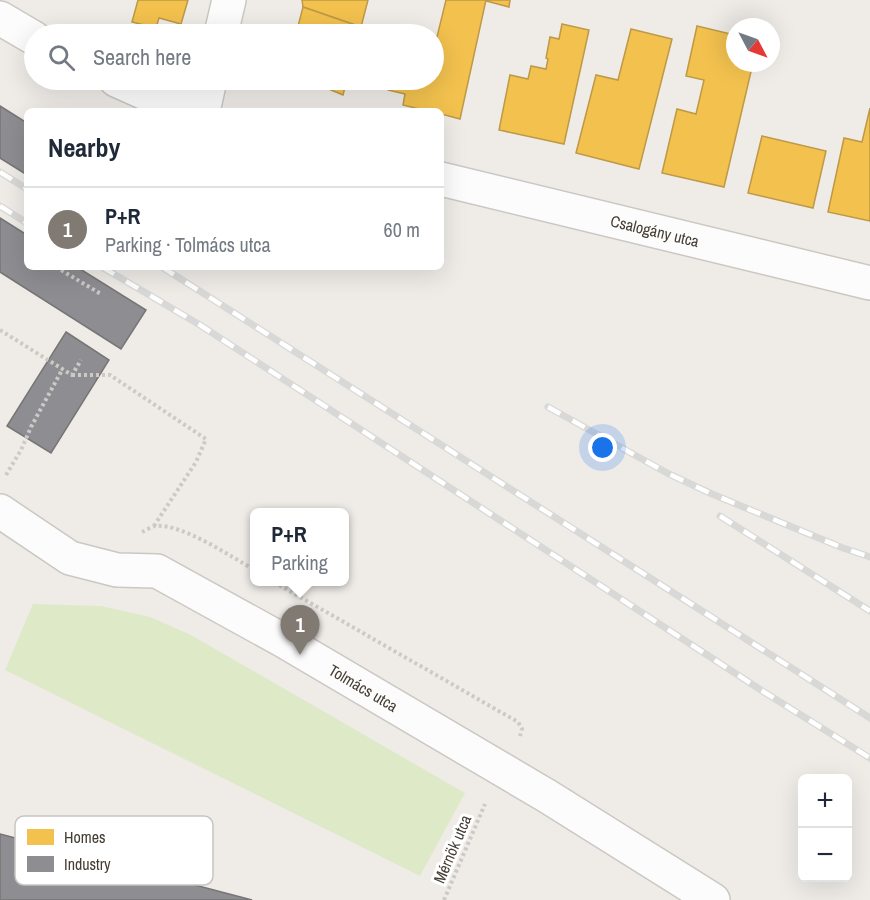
<!DOCTYPE html>
<html lang="en">
<head>
<meta charset="utf-8">
<style>
  body { margin:0; font-family:"Archivo Narrow",sans-serif; background:#f2f2f3; color:#1f2937 }
  .controls { position:absolute; right:18px; bottom:18px; display:grid; overflow:hidden; border-radius:9px; box-shadow:0 6px 24px #0002 }
  .controls button { width:54px; height:54px; display:grid; place-items:center; padding:0; border:0; border-bottom:2px solid #e0e1e3; background:#fff; color:#1f2937; font:30px sans-serif }
  .compass { position:absolute; left:726px; top:18px; width:54px; height:54px; border-radius:50%; background:#fff; box-shadow:0 6px 24px #0002; rotate:131deg }
  .you { position:absolute; left:603px; top:448px; width:21px; height:21px; margin:-15px; border:4px solid #fff; border-radius:50%; background:#1a73e8; box-shadow:0 0 0 9px #1a73e833 }
  .badge { display:grid; place-items:center; width:39px; height:39px; border-radius:50%; background:#807a73; color:#fff; font-size:20px; font-weight:700 }
  .pin { position:absolute; translate:-50% -50px; filter:drop-shadow(0 2px 3px #0008) }
  .pin::after { content:''; position:absolute; top:32px; width:21px; height:18px; background:inherit; clip-path:polygon(0 0,100% 0,50% 100%) }
  .popup { position:absolute; left:250px; top:508px; width:99px; height:78px; box-sizing:border-box; display:grid; place-content:center; border-radius:9px; background:#fff; filter:drop-shadow(0 2px 4px #0005); font-size:20px; white-space:nowrap; color:#747a83 }
  .popup b { font-size:22px; color:#1f2937 }
  .popup::after { content:''; position:absolute; left:50%; top:100%; margin-left:-12px; border:12px solid transparent; border-top-color:#fff }
  .list { margin:0; padding:0; list-style:none }
  h2 { display:flex; justify-content:space-between; align-items:center; height:78px; margin:0; padding:0 24px; font-size:26px }
  h2 small { font-size:20px; font-weight:400; color:#747a83 }
  .list li { display:grid; grid-template-columns:39px 1fr auto; gap:18px; align-items:center; box-sizing:border-box; height:84px; padding:0 24px; border-top:2px solid #e0e1e3 }
  .list b { display:block; font-size:22px; white-space:nowrap }
  .list p { margin:0; font-size:20px; white-space:nowrap; color:#747a83 }
  .list em { font-size:20px; font-style:normal; color:#747a83 }
  .icon { flex:none; width:33px; height:33px; fill:none; stroke:currentColor; stroke-width:2; stroke-linecap:round; stroke-linejoin:round }
  .map { position:relative; flex:none; width:870px; height:900px; overflow:hidden }
  .search { position:absolute; background:#fff; box-shadow:0 6px 24px #0002; left:24px; top:24px; width:420px; height:66px; display:flex; align-items:center; gap:15px; box-sizing:border-box; padding:0 21px; border-radius:33px; color:#747a83; font-size:22px }
  .panel { position:absolute; background:#fff; box-shadow:0 6px 24px #0002; left:24px; top:108px; width:420px; height:162px; border-radius:9px }
  .map>svg:first-child { display:block }
  .green { fill:#dee9c8 }
  .homes { fill:#f2c14e; stroke:#be9946; stroke-width:1.5 }
  .industry { fill:#8d8d92; stroke:#777576; stroke-width:1.5 }
  .lines { fill:none; stroke-linecap:round; stroke-linejoin:round }
  .street-casing { stroke:#cbc8c4; stroke-width:36 }
  .path { stroke:#cdcac6; stroke-width:4; stroke-dasharray:3 3; stroke-linecap:butt }
  .street { stroke:#fdfcfc; stroke-width:33 }
  .rail-casing { stroke:#d8d8d7; stroke-width:7 }
  .rail { stroke:#fff; stroke-width:4.5; stroke-dasharray:14; stroke-linecap:butt }
  .labels { text-anchor:middle; dominant-baseline:central; stroke-width:6; stroke-linejoin:round; paint-order:stroke }
  .street-label { font-size:16px; fill:#443d34; stroke:#fff }
  .key { fill:#fff; stroke:#c7c5c2; stroke-width:1.5 }
  .key-label { font-size:16px; fill:#443d34 }
</style>
</head>
<body>
<div class="map">
<svg width="870" height="900" viewBox="0 0 870 900">
  <rect width="100%" height="100%" fill="#efece8"/>
  <polygon class="green" points="33,604 101,606 150,617 191,635 465,793 420,876 5,670"/>
  <g class="homes">
    <polygon points="138,0 188,0 181,24 159,18 156,28 132,22"/>
    <polygon points="302,0 368,0 361,27 303,7"/>
    <polygon points="446,0 486,0 460,119 441,114 441,111 427,111 403,105 405,94 388,90 390,80 434,80 434,40 436,41"/>
    <polygon points="486,0 510,0 509,7 486,1"/>
    <polygon points="303,7 361,27 358,34 296,34"/>
    <polygon points="562,24 589,30 564,144 499,130 510,75 528,79 531,66 546,69 548,59 546,58 550,37 559,39"/>
    <polygon points="697,26 735,35 735,63 753,63 724,187 662,173 677,109 696,114 704,80 686,76"/>
    <polygon points="631,29 672,39 639,169 576,153 596,75 618,80"/>
    <polygon points="307,80 347,80 343,95"/>
    <polygon points="870,108 870,221 828,212 844,138 862,142"/>
    <polygon points="762,136 826,151 813,208 748,193"/>
  </g>
  <g class="industry">
    <polygon points="0,106 27,123 27,175 0,158"/>
    <polygon points="0,218 27,235 27,267 77,267 146,310 121,349 0,272"/>
    <polygon points="66,332 109,360 51,453 7,426"/>
    <polygon points="0,834 252,900 0,900"/>
  </g>
  <g class="lines">
    <defs>
      <g id="street">
        <polyline points="0,18 34,38"/>
        <polyline points="221,34 229,0"/>
        <polyline points="116,80 145,93 202,111"/>
        <polyline points="203,111 210,80"/>
        <path id="s1" d="M 441,179 L 870,283"/>
        <path id="s2" d="M 0,511 L 70,558 L 117,570 L 157,571 L 284,641 L 547,796 L 713,900"/>
      </g>
    </defs>
    <use href="#street" class="street-casing"/>
    <g class="path">
      <polyline points="56,267 101,294"/>
      <polyline points="0,330 72,375 81,360"/>
      <polyline points="72,375 110,375 206,439 196,462 154,526"/>
      <polyline points="6,475 21,450 31,427 62,370"/>
      <path d="M 142,532 C 146,530 151,527 155,526 C 182,523 231,557 255,570"/>
      <polyline points="274,582 518,722 522,729 520,736"/>
      <polyline points="444,900 485,804"/>
    </g>
    <use href="#street" class="street"/>
    <defs>
      <g id="rail">
        <polyline points="0,172 27,189"/>
        <polyline points="0,206 27,223"/>
        <polyline points="102,267 200,325 764,692 870,758"/>
        <polyline points="162,267 870,718"/>
        <polyline points="548,407 669,474 712,494 843,548 870,557"/>
        <polyline points="720,516 870,611"/>
      </g>
    </defs>
    <use href="#rail" class="rail-casing"/>
    <use href="#rail" class="rail"/>
  </g>
  <g class="labels">
    <g class="street-label">
      <text stroke="none"><textPath href="#s1" startOffset="220">Csalogány utca</textPath></text>
      <text stroke="none"><textPath href="#s2" startOffset="410">Tolmács utca</textPath></text>
      <text transform="translate(452 849) rotate(-67)">Mérnök utca</text>
    </g>
  </g>
  <rect x="15" y="816" width="198" height="69" rx="9" class="key"/>
  <rect x="27" y="829" width="27" height="16" fill="#f2c14e"/>
  <rect x="27" y="856" width="27" height="16" fill="#8d8d92"/>
  <g class="key-label">
    <text x="64" y="843">Homes</text>
    <text x="64" y="870">Industry</text>
  </g>
</svg>
<div class="controls">
<button>+</button>
<button>−</button>
</div>
<svg class="compass" viewBox="-18 -18 36 36"><path d="M0-13l5 13h-10z" fill="#e53935"/><path d="M0 13l5-13h-10z" fill="#747a83"/></svg>
<div class="you"></div>
<div class="pin badge" style="left:300px;top:655px">1</div>
<div class="popup"><b>P+R</b>Parking</div>
<div class="search"><svg class="icon" aria-label="search" viewBox="0 0 24 24"><circle cx="10" cy="10" r="6"/><path d="M15 15l6 6"/></svg>Search here</div>
<section class="panel">
<h2>Nearby<small></small></h2>
<ul class="list">
<li><span class="badge">1</span><div><b>P+R</b><p>Parking · Tolmács utca</p></div><em>60 m</em></li>
</ul>
</section>
</div>
</body>
</html>
